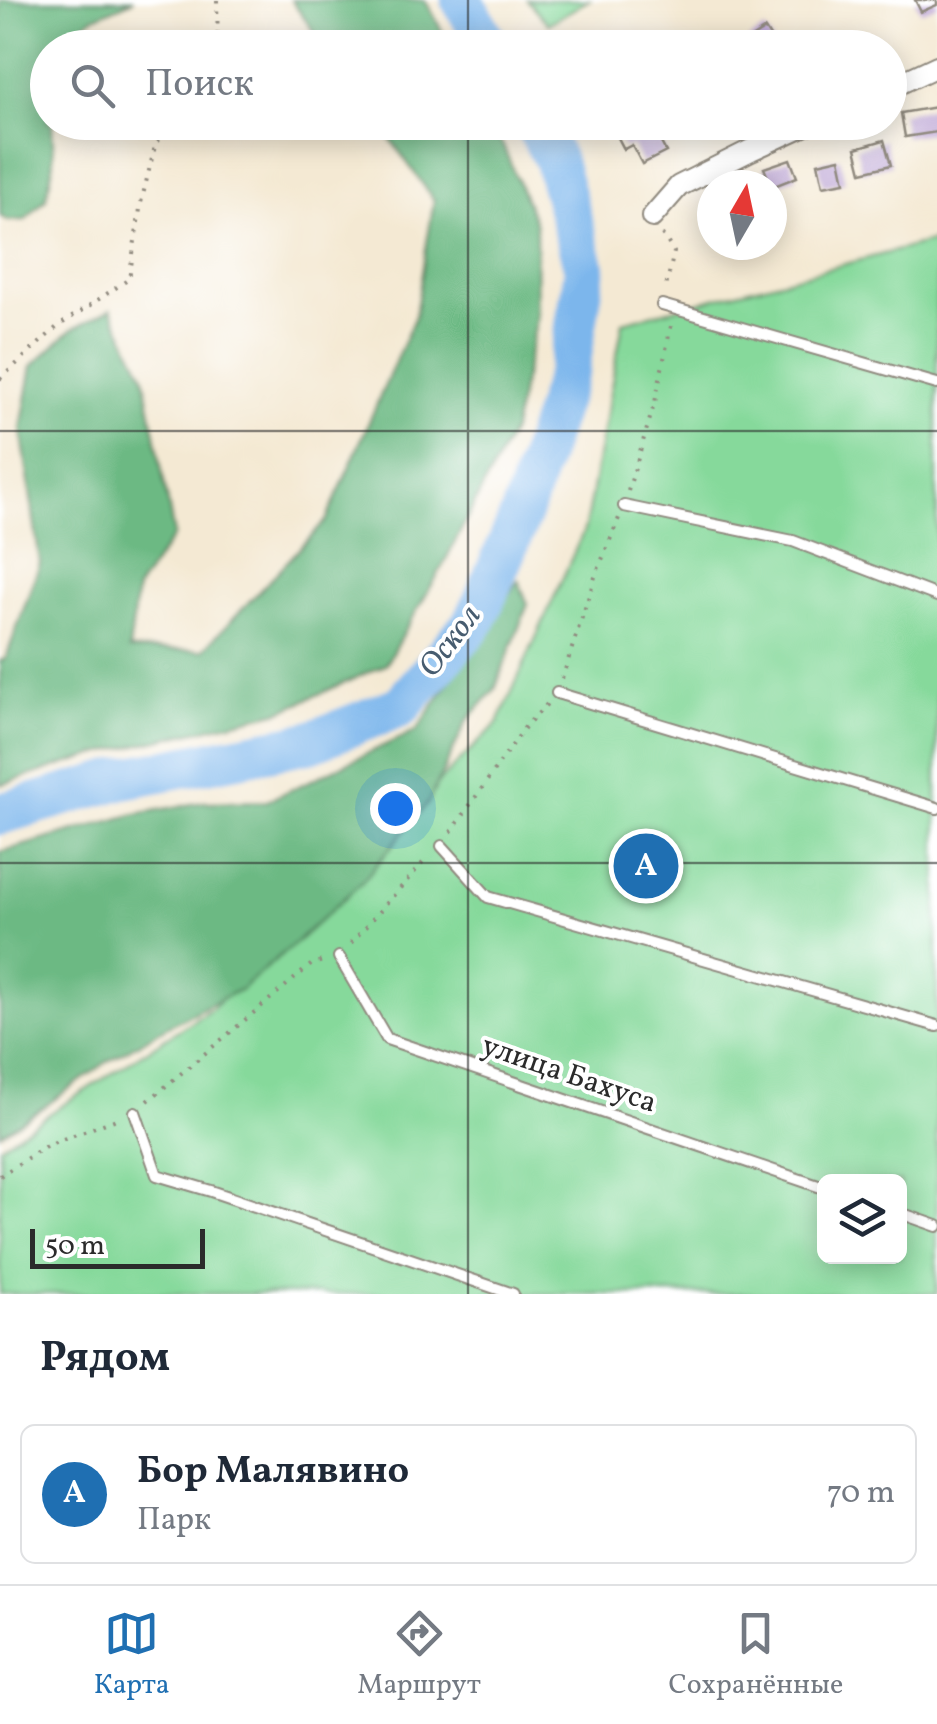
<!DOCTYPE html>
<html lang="ru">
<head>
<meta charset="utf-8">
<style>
  body { margin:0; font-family:Vollkorn,serif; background:#f6f6f7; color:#1f2937 }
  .controls { position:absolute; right:30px; bottom:30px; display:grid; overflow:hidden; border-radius:15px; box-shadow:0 5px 25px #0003 }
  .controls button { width:90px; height:90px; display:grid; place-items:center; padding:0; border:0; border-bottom:2px solid #e0e1e3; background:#fff; color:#1f2937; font:50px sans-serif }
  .compass { position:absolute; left:697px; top:170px; width:90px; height:90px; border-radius:50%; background:#fff; box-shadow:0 5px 25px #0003; rotate:9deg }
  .scale { position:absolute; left:30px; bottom:25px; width:175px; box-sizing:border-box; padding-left:10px; border:5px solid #2b2b2b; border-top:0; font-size:28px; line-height:35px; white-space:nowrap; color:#2b2b2b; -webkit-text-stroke:8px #fff; paint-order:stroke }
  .you { position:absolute; left:395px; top:808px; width:35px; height:35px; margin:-25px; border:8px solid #fff; border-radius:50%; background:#1a73e8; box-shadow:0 0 0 15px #1a73e833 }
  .badge { display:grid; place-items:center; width:65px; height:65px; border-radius:50%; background:#1f6fb2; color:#fff; font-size:32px; font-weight:700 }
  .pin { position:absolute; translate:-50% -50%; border:5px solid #fff; box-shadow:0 2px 10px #0006 }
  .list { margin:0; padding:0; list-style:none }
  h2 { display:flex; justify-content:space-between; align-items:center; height:130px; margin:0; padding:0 40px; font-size:42px }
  h2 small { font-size:32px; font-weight:400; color:#747a83 }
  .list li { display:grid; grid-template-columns:65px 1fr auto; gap:30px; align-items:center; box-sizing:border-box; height:140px; margin:0 20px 20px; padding:0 20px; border:2px solid #e0e1e3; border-radius:15px }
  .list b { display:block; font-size:38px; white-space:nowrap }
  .list p { margin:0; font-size:32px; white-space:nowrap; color:#747a83 }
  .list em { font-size:32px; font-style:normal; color:#747a83 }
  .icon { flex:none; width:55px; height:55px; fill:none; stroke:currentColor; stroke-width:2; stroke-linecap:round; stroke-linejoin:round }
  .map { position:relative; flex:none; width:937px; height:1294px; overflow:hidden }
  .search { position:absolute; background:#fff; box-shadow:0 5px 25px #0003; left:30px; right:30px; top:30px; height:110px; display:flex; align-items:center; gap:25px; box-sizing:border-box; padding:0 35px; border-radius:55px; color:#747a83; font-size:38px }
  .sheet { height:290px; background:#fff }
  nav { display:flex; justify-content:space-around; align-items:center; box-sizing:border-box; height:140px; border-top:2px solid #e0e1e3; background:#fff; font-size:28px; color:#747a83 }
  nav a { display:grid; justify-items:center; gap:5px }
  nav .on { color:#1f6fb2 }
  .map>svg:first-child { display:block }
  .green { fill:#86d99b; stroke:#588263; stroke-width:2.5; fill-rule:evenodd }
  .forest { fill:#6cb983; stroke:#4c7257; stroke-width:2.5 }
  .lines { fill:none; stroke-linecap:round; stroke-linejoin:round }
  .river { stroke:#7bb6ec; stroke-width:42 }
  .building { fill:#bca4d4 }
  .lane-casing { stroke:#908a7f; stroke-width:14 }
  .street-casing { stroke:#908a7f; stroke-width:24 }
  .path { stroke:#908a7f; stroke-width:4; stroke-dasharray:2.5 8; stroke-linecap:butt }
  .lane { stroke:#fff; stroke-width:10 }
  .street { stroke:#fff; stroke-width:20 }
  .grid { fill:none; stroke:#2b2b2b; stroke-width:2.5; stroke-opacity:0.55 }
  .labels { text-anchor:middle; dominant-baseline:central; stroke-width:8; stroke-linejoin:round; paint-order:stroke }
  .street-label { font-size:30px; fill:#2b2b2b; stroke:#fff }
  .water-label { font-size:32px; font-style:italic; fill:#475c6f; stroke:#fff }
</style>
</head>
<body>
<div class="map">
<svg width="937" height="1294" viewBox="0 0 937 1294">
  <rect width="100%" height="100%" fill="#fff"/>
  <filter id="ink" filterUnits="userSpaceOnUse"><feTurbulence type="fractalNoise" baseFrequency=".01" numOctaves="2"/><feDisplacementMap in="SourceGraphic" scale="20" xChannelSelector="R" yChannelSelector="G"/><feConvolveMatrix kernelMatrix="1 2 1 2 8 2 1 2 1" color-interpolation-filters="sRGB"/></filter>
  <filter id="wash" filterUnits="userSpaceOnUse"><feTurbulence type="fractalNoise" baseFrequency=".0048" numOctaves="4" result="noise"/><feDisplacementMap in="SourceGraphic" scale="40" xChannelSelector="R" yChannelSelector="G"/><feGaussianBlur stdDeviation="2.25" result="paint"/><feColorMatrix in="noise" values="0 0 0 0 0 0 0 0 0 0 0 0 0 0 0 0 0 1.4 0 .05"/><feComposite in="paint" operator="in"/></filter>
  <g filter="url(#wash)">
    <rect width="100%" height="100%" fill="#f4e9d3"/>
    <g class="green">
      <polygon points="527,0 589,0 548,24"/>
      <path d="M 937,240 L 937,1294 L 0,1294 L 0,1146 L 212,1008 L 498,723 L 585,528 L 623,322 ZM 824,1182 L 900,1182 L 900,1256 L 824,1256 Z"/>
    </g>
    <g class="forest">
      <polygon points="0,0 134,0 92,18 60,45 60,47 48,48 48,122 52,123 54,161 46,199 25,220 8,221 0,216"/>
      <polygon points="291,0 425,0 451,47 325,47"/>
      <polygon points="379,123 491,123 504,148 536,225 537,319 513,429 439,573 385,665 281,711 95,755 0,785 0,661 6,658 40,563 21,428 32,366 71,330 111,309 144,375 174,535 137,588 129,650 203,650 326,521 415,316 434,200"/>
      <polygon points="518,580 528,604 495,689 467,721 428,803 361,883 293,945 241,989 168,1026 107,1062 44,1107 0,1134 0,852 135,814 203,802 267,801 417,730"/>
    </g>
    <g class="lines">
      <g class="river">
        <polyline points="462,0 490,48"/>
        <polyline points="0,814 120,779 310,742 401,706 475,621 521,514 569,369 585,269 554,158 533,122"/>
      </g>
    </g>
    <g id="blocks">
      <g class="building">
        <polygon points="915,0 937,0 937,5 921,12"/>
        <polygon points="765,29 777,48 736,48"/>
        <polygon points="936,107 937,132 905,137 901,113"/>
        <polygon points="633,122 650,122 666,152 642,164 632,145 624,149 615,132"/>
        <polygon points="884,140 891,165 862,172 856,148"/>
        <polygon points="840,158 845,182 823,186 818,163"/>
        <polygon points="790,159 797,177 772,187 764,168"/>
      </g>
    </g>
  </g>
  <g filter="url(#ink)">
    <use href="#blocks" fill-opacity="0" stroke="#908a7f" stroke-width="2.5"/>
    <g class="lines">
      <defs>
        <g id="lane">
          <polyline points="662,305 937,384"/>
          <polyline points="624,506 793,541 937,596"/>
          <polyline points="557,693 937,808"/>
          <polyline points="442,846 488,897 937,1026"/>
          <polyline points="339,957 387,1039 824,1188"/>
          <polyline points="135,1112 157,1175 211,1191 513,1294"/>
          <polyline points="900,1213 937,1226"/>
        </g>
        <g id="street">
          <polyline points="890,88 937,66"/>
          <polyline points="652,217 679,186 751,150 812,122"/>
        </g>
      </defs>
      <use href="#lane" class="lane-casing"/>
      <use href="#street" class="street-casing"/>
      <g class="path">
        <polyline points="217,0 218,48"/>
        <polyline points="662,234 674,252 665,291"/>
        <polyline points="0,379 57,327 129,279 141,203 156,142 176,122"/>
        <polyline points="628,491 655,402 671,326"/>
        <polyline points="562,679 595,577 619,518"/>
        <polyline points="451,832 525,727 547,704"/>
        <polyline points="351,943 428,857"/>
        <polyline points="148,1101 312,964 323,961"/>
        <polyline points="0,1176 47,1145 119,1118"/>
      </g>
      <use href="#lane" class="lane"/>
      <use href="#street" class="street"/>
    </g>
  </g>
  <path class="grid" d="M 468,0 L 468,48M 468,122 L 468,1294M 0,431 L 937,431M 0,863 L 937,863"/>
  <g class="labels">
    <g class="street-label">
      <text transform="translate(569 1075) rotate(19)">улица Бахуса</text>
    </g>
    <g class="water-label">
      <text transform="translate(451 642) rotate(-53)">Оскол</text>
    </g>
  </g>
</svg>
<div class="controls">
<button><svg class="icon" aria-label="layers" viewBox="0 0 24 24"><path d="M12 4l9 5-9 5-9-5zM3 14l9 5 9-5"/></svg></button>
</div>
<svg class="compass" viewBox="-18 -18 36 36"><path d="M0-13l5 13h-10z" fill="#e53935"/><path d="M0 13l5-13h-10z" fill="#747a83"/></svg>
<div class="scale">50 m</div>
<div class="you"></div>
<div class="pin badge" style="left:646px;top:866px">A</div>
<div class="search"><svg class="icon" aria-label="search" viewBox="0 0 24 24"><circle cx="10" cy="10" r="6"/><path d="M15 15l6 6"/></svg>Поиск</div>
</div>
<section class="sheet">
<h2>Рядом<small></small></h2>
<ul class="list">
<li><span class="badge">A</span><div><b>Бор Малявино</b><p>Парк</p></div><em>70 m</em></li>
</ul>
</section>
<nav>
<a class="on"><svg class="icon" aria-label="map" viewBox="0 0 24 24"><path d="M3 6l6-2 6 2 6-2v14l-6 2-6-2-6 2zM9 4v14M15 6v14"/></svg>Карта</a>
<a><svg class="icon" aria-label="directions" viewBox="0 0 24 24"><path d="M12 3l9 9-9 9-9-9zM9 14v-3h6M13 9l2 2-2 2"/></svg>Маршрут</a>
<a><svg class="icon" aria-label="saved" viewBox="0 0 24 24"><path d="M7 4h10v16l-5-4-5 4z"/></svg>Сохранённые</a>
</nav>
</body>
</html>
